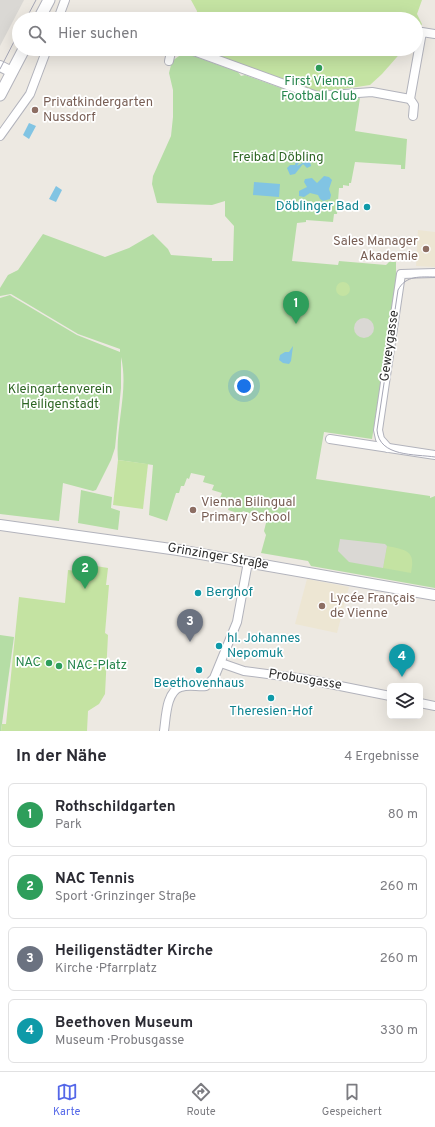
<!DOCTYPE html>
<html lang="de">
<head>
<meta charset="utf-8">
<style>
  body { margin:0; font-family:Overpass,sans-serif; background:#f7f7f7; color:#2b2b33 }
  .controls { position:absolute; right:12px; bottom:12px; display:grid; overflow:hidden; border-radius:6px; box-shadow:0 4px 16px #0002 }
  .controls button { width:36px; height:36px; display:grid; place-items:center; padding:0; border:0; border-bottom:1px solid #e1e1e2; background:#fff; color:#2b2b33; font:20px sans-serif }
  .you { position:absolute; left:244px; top:386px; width:14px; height:14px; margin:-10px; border:3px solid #fff; border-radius:50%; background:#1a73e8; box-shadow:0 0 0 6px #1a73e833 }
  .badge { display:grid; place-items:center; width:26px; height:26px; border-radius:50%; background:#5467e8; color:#fff; font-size:13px; font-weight:700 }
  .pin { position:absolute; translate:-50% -33px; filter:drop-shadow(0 1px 2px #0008) }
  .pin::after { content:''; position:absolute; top:21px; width:14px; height:12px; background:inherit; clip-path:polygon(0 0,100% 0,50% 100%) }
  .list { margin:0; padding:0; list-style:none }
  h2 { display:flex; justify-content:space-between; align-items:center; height:52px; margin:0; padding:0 16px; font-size:17px }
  h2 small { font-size:13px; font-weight:400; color:#7c7c81 }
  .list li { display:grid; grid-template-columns:26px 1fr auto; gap:12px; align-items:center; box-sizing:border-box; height:64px; margin:0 8px 8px; padding:0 8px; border:1px solid #e1e1e2; border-radius:6px }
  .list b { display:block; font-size:15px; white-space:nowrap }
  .list p { margin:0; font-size:13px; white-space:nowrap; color:#7c7c81 }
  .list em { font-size:13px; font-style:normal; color:#7c7c81 }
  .icon { flex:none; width:22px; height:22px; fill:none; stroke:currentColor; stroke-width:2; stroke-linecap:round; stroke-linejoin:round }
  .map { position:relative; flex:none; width:435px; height:731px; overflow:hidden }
  .search { position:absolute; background:#fff; box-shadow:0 4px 16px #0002; left:12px; right:12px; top:12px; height:44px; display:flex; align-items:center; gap:10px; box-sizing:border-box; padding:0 14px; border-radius:22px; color:#7c7c81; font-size:15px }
  .sheet { height:340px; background:#fff }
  nav { display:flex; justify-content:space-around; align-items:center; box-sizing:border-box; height:56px; border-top:1px solid #e1e1e2; background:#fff; font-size:11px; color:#7c7c81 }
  nav a { display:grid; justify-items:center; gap:2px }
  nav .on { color:#5467e8 }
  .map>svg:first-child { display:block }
  .education { fill:#ede6d3 }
  .green { fill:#b5dda5 }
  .pitch { fill:#c4e3a2 }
  .plaza { fill:#dad8d4 }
  .water { fill:#81c4e3 }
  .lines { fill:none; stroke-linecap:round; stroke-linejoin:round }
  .minor-casing { stroke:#b2b3bc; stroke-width:10 }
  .tertiary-casing { stroke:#b2b3bc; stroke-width:12 }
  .secondary-casing { stroke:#b2b3bc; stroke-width:13 }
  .minor { stroke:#fff; stroke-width:8 }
  .tertiary { stroke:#fff; stroke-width:10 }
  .secondary { stroke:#fff; stroke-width:11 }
  .tram { stroke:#a5a6b5; stroke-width:1 }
  .leisure-dot { fill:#2e9e5b; stroke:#fff; stroke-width:1.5 }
  .education-dot { fill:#8d6e63; stroke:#fff; stroke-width:1.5 }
  .culture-dot { fill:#0f9aa8; stroke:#fff; stroke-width:1.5 }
  .labels { text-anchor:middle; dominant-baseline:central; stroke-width:3.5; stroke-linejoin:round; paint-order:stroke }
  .leisure-label { font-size:13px; fill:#27864d; stroke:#fff }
  .education-label { font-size:13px; fill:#785e54; stroke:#fff; text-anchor:start }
  .park-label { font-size:13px; fill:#2d6523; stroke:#fff }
  .culture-label { font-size:13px; fill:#0d838f; stroke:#fff; text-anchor:start }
  .street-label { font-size:13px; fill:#2d2d2d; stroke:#fff }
</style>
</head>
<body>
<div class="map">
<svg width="435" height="731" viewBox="0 0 435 731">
  <rect width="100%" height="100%" fill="#ede9e2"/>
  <g class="education">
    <polygon points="418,230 435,232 435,267 416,266"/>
    <polygon points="307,579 349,587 337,633 295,624"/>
  </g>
  <g class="green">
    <path d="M 182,54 L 188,54 L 238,72 L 241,76 L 245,75 L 317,101 L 341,97 L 342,100 L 360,98 L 355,131 L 407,139 L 405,169 L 401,169 L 401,165 L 355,162 L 351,183 L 349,183 L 349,186 L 343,185 L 343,188 L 339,188 L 337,214 L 334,214 L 333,222 L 306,220 L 306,222 L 297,223 L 292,261 L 338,265 L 339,261 L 386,265 L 389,262 L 396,262 L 396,284 L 372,439 L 324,432 L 316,479 L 430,496 L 430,498 L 435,496 L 435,588 L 311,566 L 308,561 L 261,553 L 266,535 L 264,531 L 267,519 L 243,511 L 241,514 L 228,510 L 231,502 L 220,498 L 222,493 L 212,490 L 214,485 L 203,482 L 205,476 L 191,473 L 189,479 L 187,478 L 184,486 L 181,486 L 179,493 L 176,493 L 167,521 L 149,515 L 153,465 L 118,460 C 115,426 129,391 121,357 L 121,388 L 115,448 L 111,460 L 96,490 L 93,491 L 63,483 L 59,521 L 0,514 L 0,298 L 10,295 L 13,297 L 77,335 L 120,352 L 120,349 L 78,334 L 11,294 L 0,296 L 0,288 L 8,275 L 18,270 L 43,234 L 105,257 L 129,248 L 153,234 L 168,249 L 171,255 L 212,258 L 212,261 L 233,261 L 234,226 L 225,216 L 225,201 L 212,205 L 157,203 L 152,184 L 153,176 L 171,136 L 173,117 L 173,90 L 169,73 L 172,61 Z"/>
    <polygon points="81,490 112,497 111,508 120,511 118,530 78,523"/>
    <polygon points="0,635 14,637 1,731 0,731"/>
  </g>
  <g class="pitch">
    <polygon points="191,0 422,0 417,14 422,24 416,34 416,19 196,19 197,11"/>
    <polygon points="199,49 404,49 382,74 370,85 317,93"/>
    <circle cx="343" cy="289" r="7"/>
    <polygon points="118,460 148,464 143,509 113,505"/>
    <path d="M 387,546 C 406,550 416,550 411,573 L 383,568 Z"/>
    <polygon points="96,566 108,568 106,585 109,585 105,633 108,635 105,694 99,704 88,711 87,731 1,731 2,724 6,724 19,597 65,603 68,570 95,573"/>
  </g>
  <g class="plaza">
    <polygon points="0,0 24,0 0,46"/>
    <circle cx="364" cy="328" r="10"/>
    <polygon points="340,539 385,544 387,546 383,568 349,562 338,551"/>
  </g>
  <g class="water">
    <polygon points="29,123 36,126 29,139 23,135"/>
    <polygon points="296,161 299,163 297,166 306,161 310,162 311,166 307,168 303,164 295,174 290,175 287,168 290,165 295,165"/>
    <polygon points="324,176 329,177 332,180 329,189 331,195 330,199 323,201 320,199 318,195 310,193 304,197 299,196 299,191 307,187 304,182 305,179 312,178 317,183"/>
    <polygon points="254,182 280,184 279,197 253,195"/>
    <polygon points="56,186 62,190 56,202 49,199"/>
    <polygon points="293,346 291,361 289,364 283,363 279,360 280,355 285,352 289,352"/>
  </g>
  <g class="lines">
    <defs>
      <g id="minor">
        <polyline points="58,19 65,0"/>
        <polyline points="188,49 317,96 372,92 410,99"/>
        <polyline points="169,61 171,52 173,49"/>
        <polyline points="413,116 414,105 410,99 422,32 435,34"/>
        <polyline points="0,136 30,94 47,49"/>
        <polyline points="330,439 435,455"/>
        <polyline points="388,448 380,439 378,430 401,274 435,273"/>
        <polyline points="221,663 244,671 305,679 390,696"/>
        <polyline points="420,703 435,706"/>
        <path d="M 164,731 C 166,718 166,691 181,687 C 189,684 198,687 206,686 L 214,678 L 237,622 L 248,562"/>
      </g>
      <g id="tertiary">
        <polyline points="0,66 12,72"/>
        <polyline points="0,525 178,550 435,595"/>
      </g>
      <g id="secondary">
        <polyline points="39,19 49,0"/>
        <polyline points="0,95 24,49"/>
      </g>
    </defs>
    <use href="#minor" class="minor-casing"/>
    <use href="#tertiary" class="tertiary-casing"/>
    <use href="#secondary" class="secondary-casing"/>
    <use href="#minor" class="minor"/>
    <use href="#tertiary" class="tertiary"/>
    <use href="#secondary" class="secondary"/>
    <g class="tram">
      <polyline points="26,19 36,0"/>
      <polyline points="0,69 19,32"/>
      <path d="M 435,277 C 420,277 406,275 398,290 L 377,430 C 379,457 415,454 435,457"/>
    </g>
  </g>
  <g class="leisure-dot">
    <circle cx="319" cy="68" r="4"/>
    <circle cx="49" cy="663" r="4"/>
    <circle cx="59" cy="666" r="4"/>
  </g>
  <g class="education-dot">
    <circle cx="35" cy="110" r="4"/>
    <circle cx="426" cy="249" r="4"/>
    <circle cx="193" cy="510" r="4"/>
    <circle cx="322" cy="606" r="4"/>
  </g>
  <g class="culture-dot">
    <circle cx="367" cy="207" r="4"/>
    <circle cx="198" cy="593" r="4"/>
    <circle cx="219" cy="646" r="4"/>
    <circle cx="199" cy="670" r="4"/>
    <circle cx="271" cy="698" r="4"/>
  </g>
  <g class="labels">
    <g class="leisure-label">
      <text x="319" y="82">First Vienna<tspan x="319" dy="15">Football Club</tspan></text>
      <text x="41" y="663" text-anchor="end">NAC</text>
      <text x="67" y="666" text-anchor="start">NAC-Platz</text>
    </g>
    <g class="education-label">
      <text x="43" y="103">Privatkindergarten<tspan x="43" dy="15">Nussdorf</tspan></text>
      <text x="418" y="242" text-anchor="end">Sales Manager<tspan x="418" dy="15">Akademie</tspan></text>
      <text x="201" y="503">Vienna Bilingual<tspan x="201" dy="15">Primary School</tspan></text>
      <text x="330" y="599">Lycée Français<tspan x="330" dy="15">de Vienne</tspan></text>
    </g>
    <g class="park-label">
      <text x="278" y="158">Freibad Döbling</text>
      <text x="60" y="390">Kleingartenverein<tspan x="60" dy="15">Heiligenstadt</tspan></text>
    </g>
    <g class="culture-label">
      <text x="359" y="207" text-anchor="end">Döblinger Bad</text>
      <text x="206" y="593">Berghof</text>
      <text x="227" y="639">hl. Johannes<tspan x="227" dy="15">Nepomuk</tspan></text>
      <text x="199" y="684" text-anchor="middle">Beethovenhaus</text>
      <text x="271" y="712" text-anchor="middle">Theresien-Hof</text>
    </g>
    <g class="street-label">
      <text transform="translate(390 346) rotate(-82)">Geweygasse</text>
      <text transform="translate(218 557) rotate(10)">Grinzinger Straße</text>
      <text transform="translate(305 680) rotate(9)">Probusgasse</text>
    </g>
  </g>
</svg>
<div class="controls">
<button><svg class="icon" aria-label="layers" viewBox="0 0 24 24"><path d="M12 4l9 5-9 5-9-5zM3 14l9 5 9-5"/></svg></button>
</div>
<div class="you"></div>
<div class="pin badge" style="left:296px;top:324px;background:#2e9e5b">1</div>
<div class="pin badge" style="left:85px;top:589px;background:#2e9e5b">2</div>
<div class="pin badge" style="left:190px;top:642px;background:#6b7280">3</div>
<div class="pin badge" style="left:402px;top:677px;background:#0f9aa8">4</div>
<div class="search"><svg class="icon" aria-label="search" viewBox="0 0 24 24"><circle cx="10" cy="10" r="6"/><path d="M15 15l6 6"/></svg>Hier suchen</div>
</div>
<section class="sheet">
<h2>In der Nähe<small>4 Ergebnisse</small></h2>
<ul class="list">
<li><span class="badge" style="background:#2e9e5b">1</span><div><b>Rothschildgarten</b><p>Park</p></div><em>80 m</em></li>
<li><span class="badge" style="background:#2e9e5b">2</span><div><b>NAC Tennis</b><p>Sport · Grinzinger Straße</p></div><em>260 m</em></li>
<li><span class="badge" style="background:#6b7280">3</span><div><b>Heiligenstädter Kirche</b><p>Kirche · Pfarrplatz</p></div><em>260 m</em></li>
<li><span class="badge" style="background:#0f9aa8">4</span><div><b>Beethoven Museum</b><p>Museum · Probusgasse</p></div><em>330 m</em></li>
</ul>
</section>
<nav>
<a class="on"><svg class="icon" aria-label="map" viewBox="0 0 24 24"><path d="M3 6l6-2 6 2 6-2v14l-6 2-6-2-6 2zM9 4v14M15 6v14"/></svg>Karte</a>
<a><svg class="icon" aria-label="directions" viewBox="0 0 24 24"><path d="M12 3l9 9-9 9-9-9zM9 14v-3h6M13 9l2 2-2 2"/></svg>Route</a>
<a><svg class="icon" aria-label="saved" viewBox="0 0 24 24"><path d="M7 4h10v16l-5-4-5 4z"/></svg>Gespeichert</a>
</nav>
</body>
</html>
